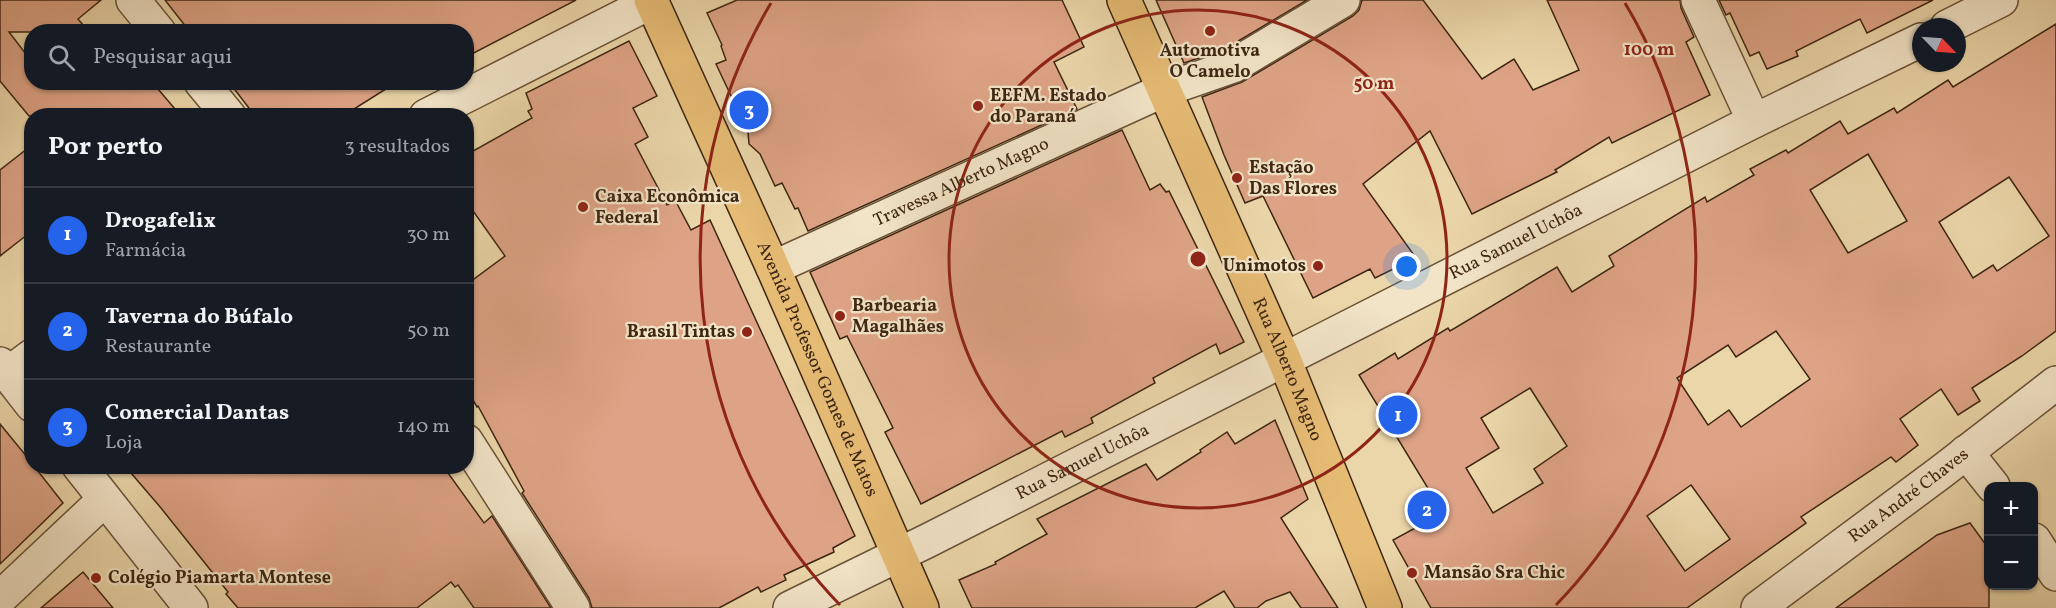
<!DOCTYPE html>
<html lang="pt">
<head>
<meta charset="utf-8">
<style>
  body { margin:0; font-family:Vollkorn,serif; background:#20242c; color:#f1f3f6 }
  .controls { position:absolute; right:18px; bottom:18px; display:grid; overflow:hidden; border-radius:12px; box-shadow:0 2px 4px #0004 }
  .controls button { width:54px; height:54px; display:grid; place-items:center; padding:0; border:0; border-bottom:2px solid #363941; background:#171b24; color:#f1f3f6; font:30px sans-serif }
  .compass { position:absolute; left:1912px; top:18px; width:54px; height:54px; border-radius:50%; background:#171b24; box-shadow:0 2px 4px #0004; rotate:115deg }
  .you { position:absolute; left:1407px; top:267px; width:21px; height:21px; margin:-15px; border:4px solid #fff; border-radius:50%; background:#1a73e8; box-shadow:0 0 0 9px #1a73e833 }
  .badge { display:grid; place-items:center; width:39px; height:39px; border-radius:50%; background:#2563eb; color:#fff; font-size:20px; font-weight:700 }
  .pin { position:absolute; translate:-50% -50%; border:3px solid #fff; box-shadow:0 2px 6px #0006 }
  .list { margin:0; padding:0; list-style:none }
  h2 { display:flex; justify-content:space-between; align-items:center; height:78px; margin:0; padding:0 24px; font-size:26px }
  h2 small { font-size:20px; font-weight:400; color:#9ea1a6 }
  .list li { display:grid; grid-template-columns:39px 1fr auto; gap:18px; align-items:center; box-sizing:border-box; height:96px; padding:0 24px; border-top:2px solid #363941 }
  .list b { display:block; font-size:22px; white-space:nowrap }
  .list p { margin:0; font-size:20px; white-space:nowrap; color:#9ea1a6 }
  .list em { font-size:20px; font-style:normal; color:#9ea1a6 }
  .icon { flex:none; width:33px; height:33px; fill:none; stroke:currentColor; stroke-width:2; stroke-linecap:round; stroke-linejoin:round }
  .map { position:relative; flex:none; width:2056px; height:608px; overflow:hidden }
  .search { position:absolute; background:#171b24; box-shadow:0 2px 4px #0004; left:24px; top:24px; width:450px; height:66px; display:flex; align-items:center; gap:15px; box-sizing:border-box; padding:0 21px; border-radius:24px; color:#9ea1a6; font-size:22px }
  .panel { position:absolute; background:#171b24; box-shadow:0 2px 4px #0004; left:24px; top:108px; width:450px; height:366px; border-radius:24px }
  .map>svg:first-child { display:block }
  .building { fill:#dea386; stroke:#3e2612; stroke-width:1.5; fill-rule:evenodd }
  .lines { fill:none; stroke-linecap:round; stroke-linejoin:round }
  .minor-casing { stroke:#695238; stroke-width:36 }
  .primary-casing { stroke:#3e2612; stroke-width:36 }
  .minor { stroke:#f2e4c7; stroke-width:33 }
  .primary { stroke:#e6bb74; stroke-width:33 }
  .ring { fill:none; stroke:#8f2418; stroke-width:3 }
  .poi-dot { fill:#8f2418; stroke:#f2e4c7; stroke-width:2 }
  .labels { text-anchor:middle; dominant-baseline:central; stroke-width:4.5; stroke-linejoin:round; paint-order:stroke }
  .poi-label { font-size:18px; font-weight:bold; fill:#3e2612; stroke:#f2e4c7; text-anchor:start }
  .street-label { font-size:18px; fill:#3e2612; stroke:#f2e4c7 }
  .centre { fill:#8f2418; stroke:#f2e4c7; stroke-width:3 }
  .ring-label { font-size:18px; text-anchor:middle; font-weight:bold; fill:#8f2418; stroke:#f2e4c7; stroke-width:4.5; stroke-linejoin:round; paint-order:stroke }
</style>
</head>
<body>
<div class="map">
<svg width="2056" height="608" viewBox="0 0 2056 608">
  <rect width="100%" height="100%" fill="#ebd6a9"/>
  <filter id="stains"><feTurbulence type="fractalNoise" baseFrequency=".00333" numOctaves="4"/><feColorMatrix values="0 0 0 0 .2 0 0 0 0 .09 0 0 0 0 .02 0 0 0 .5 -.17"/></filter>
  <radialGradient id="worn" r=".72"><stop offset=".6" stop-color="#630" stop-opacity="0"/><stop offset="1" stop-color="#630" stop-opacity=".3"/></radialGradient>
  <g class="building">
    <polygon points="0,0 101,0 78,19 89,32 9,32 32,62 32,82 152,82 181,116 29,116 0,81"/>
    <polygon points="165,0 576,0 466,57 466,32 190,32"/>
    <polygon points="737,0 1062,0 1084,47 1054,62 1077,109 808,231 798,208 795,209 782,183 775,186 760,154 749,144 748,132 716,64 726,60 721,46 722,45 707,13"/>
    <polygon points="1156,0 1307,0 1225,49 1184,63"/>
    <polygon points="1362,0 1423,0 1482,79 1514,59 1533,90 1579,70 1547,0 1680,0 1681,8 1694,37 1686,42 1710,95 1612,143 1609,137 1555,170 1557,172 1472,214 1430,131 1363,184 1416,258 1375,278 1370,269 1313,298 1263,196 1245,203 1224,155 1202,97 1242,82 1353,16 1359,10"/>
    <polygon points="1719,0 1933,0 1867,33 1860,19 1796,51 1798,56 1767,69 1759,52 1750,56 1730,13 1726,15"/>
    <path d="M 2056,24 L 2056,331 L 2022,356 L 1972,388 L 1980,401 L 1958,415 L 1941,389 L 1900,419 L 1918,445 L 1896,462 L 1891,457 L 1801,517 L 1806,523 L 1687,608 L 1431,608 L 1393,540 L 1443,513 L 1359,375 L 1395,353 L 1398,359 L 1448,328 L 1450,331 L 1557,267 L 1572,292 L 1614,266 L 1609,256 L 1705,197 L 1707,202 L 1754,175 L 1750,169 L 1786,150 L 1788,153 L 1840,121 L 1848,134 L 1894,108 L 1897,113 L 1948,80 L 1953,87 ZM 1868,154 L 1907,221 L 1848,253 L 1810,190 ZM 2009,177 L 2049,236 L 1997,271 L 1993,265 L 1973,278 L 1939,222 ZM 1776,331 L 1810,379 L 1741,427 L 1729,410 L 1708,425 L 1677,378 L 1728,345 L 1736,357 ZM 1530,388 L 1567,446 L 1534,469 L 1543,483 L 1493,513 L 1466,468 L 1499,448 L 1481,418 ZM 1691,485 L 1730,539 L 1685,571 L 1647,516 Z"/>
    <polygon points="629,41 657,96 633,108 648,137 635,144 667,205 675,200 691,230 710,220 855,536 833,548 834,552 784,575 786,580 761,592 758,587 719,608 592,608 589,598 522,493 524,491 478,406 477,407 466,388 466,285 505,256 466,201 466,155 532,118 528,111 532,109 526,93"/>
    <polygon points="229,82 397,82 343,116 255,116"/>
    <polygon points="1122,130 1150,190 1160,184 1166,192 1169,191 1244,342 1220,354 1216,344 1153,378 1155,383 1091,418 1093,423 1065,437 1062,431 921,504 885,432 893,428 847,336 840,339 810,272"/>
    <polygon points="32,145 32,231 0,256 0,170"/>
    <polygon points="1275,420 1308,499 1281,518 1338,608 1301,608 1290,592 1266,601 1257,608 1235,608 1224,591 1195,608 972,608 959,580 996,564 995,562 1047,534 1037,519 1146,464 1157,480 1201,452 1200,450 1227,432 1235,444"/>
    <polygon points="0,424 32,463 32,466 34,466 63,503 0,564"/>
    <polygon points="125,466 443,466 484,523 492,516 551,608 474,608 458,585 455,587 451,582 417,608 238,608 226,594 228,592 161,508"/>
    <polygon points="1970,523 1989,549 1989,608 1836,608 1937,535"/>
    <polygon points="83,572 113,608 41,608"/>
  </g>
  <g class="lines">
    <defs>
      <g id="minor">
        <polyline points="133,0 159,32"/>
        <polyline points="1698,0 1754,121"/>
        <polyline points="1947,27 2001,0"/>
        <polyline points="201,82 229,116"/>
        <polyline points="426,116 651,2"/>
        <path id="s1" d="M 773,268 L 1164,90 L 1233,66 L 1343,0"/>
        <polyline points="0,364 32,405"/>
        <polyline points="8,374 32,356"/>
        <polyline points="466,441 573,608"/>
        <polyline points="1966,452 1993,486"/>
        <polyline points="79,466 191,608"/>
        <polyline points="2034,540 2056,574"/>
        <polyline points="0,598 104,500"/>
        <path id="s2" d="M 790,608 L 929,540 L 1754,121 L 1921,40"/>
        <path id="s3" d="M 1758,608 L 1941,472 L 2056,383"/>
      </g>
      <g id="primary">
        <path id="s4" d="M 651,0 L 773,268 L 922,608"/>
        <path id="s5" d="M 1124,0 L 1284,359 L 1385,608"/>
      </g>
    </defs>
    <use href="#minor" class="minor-casing"/>
    <use href="#primary" class="primary-casing"/>
    <use href="#minor" class="minor"/>
    <use href="#primary" class="primary"/>
  </g>
  <g class="ring">
    <circle cx="1198" cy="259" r="249"/>
    <path d="M840 605A498 498 0 0 1 771 3M1625 3A498 498 0 0 1 1556 605"/>
  </g>
  <g class="poi-dot">
    <circle cx="1210" cy="31" r="6"/>
    <circle cx="978" cy="106" r="6"/>
    <circle cx="1237" cy="178" r="6"/>
    <circle cx="583" cy="207" r="6"/>
    <circle cx="1318" cy="266" r="6"/>
    <circle cx="840" cy="316" r="6"/>
    <circle cx="747" cy="332" r="6"/>
    <circle cx="1412" cy="573" r="6"/>
    <circle cx="96" cy="578" r="6"/>
  </g>
  <g class="labels">
    <g class="poi-label">
      <text x="1210" y="51" text-anchor="middle">Automotiva<tspan x="1210" dy="21">O Camelo</tspan></text>
      <text x="990" y="96">EEFM. Estado<tspan x="990" dy="21">do Paraná</tspan></text>
      <text x="1249" y="168">Estação<tspan x="1249" dy="21">Das Flores</tspan></text>
      <text x="595" y="197">Caixa Econômica<tspan x="595" dy="21">Federal</tspan></text>
      <text x="1306" y="266" text-anchor="end">Unimotos</text>
      <text x="852" y="306">Barbearia<tspan x="852" dy="21">Magalhães</tspan></text>
      <text x="735" y="332" text-anchor="end">Brasil Tintas</text>
      <text x="1424" y="573">Mansão Sra Chic</text>
      <text x="108" y="578">Colégio Piamarta Montese</text>
    </g>
    <g class="street-label">
      <text stroke="none"><textPath href="#s1" startOffset="207">Travessa Alberto Magno</textPath></text>
      <text stroke="none"><textPath href="#s2" startOffset="813">Rua Samuel Uchôa</textPath></text>
      <text stroke="none"><textPath href="#s5" startOffset="404">Rua Alberto Magno</textPath></text>
      <text stroke="none"><textPath href="#s4" startOffset="405">Avenida Professor Gomes de Matos</textPath></text>
      <text stroke="none"><textPath href="#s2" startOffset="327">Rua Samuel Uchôa</textPath></text>
      <text stroke="none"><textPath href="#s3" startOffset="188">Rua André Chaves</textPath></text>
    </g>
  </g>
  <circle cx="1198" cy="259" r="9" class="centre"/>
  <g class="ring-label">
    <text x="1649" y="55">100 m</text>
    <text x="1374" y="89">50 m</text>
  </g>
  <rect width="100%" height="100%" filter="url(#stains)"/>
  <rect width="100%" height="100%" fill="url(#worn)"/>
</svg>
<div class="controls">
<button>+</button>
<button>−</button>
</div>
<svg class="compass" viewBox="-18 -18 36 36"><path d="M0-13l5 13h-10z" fill="#e53935"/><path d="M0 13l5-13h-10z" fill="#9ea1a6"/></svg>
<div class="you"></div>
<div class="pin badge" style="left:1398px;top:415px">1</div>
<div class="pin badge" style="left:1427px;top:510px">2</div>
<div class="pin badge" style="left:749px;top:110px">3</div>
<div class="search"><svg class="icon" aria-label="search" viewBox="0 0 24 24"><circle cx="10" cy="10" r="6"/><path d="M15 15l6 6"/></svg>Pesquisar aqui</div>
<section class="panel">
<h2>Por perto<small>3 resultados</small></h2>
<ul class="list">
<li><span class="badge">1</span><div><b>Drogafelix</b><p>Farmácia</p></div><em>30 m</em></li>
<li><span class="badge">2</span><div><b>Taverna do Búfalo</b><p>Restaurante</p></div><em>50 m</em></li>
<li><span class="badge">3</span><div><b>Comercial Dantas</b><p>Loja</p></div><em>140 m</em></li>
</ul>
</section>
</div>
</body>
</html>
